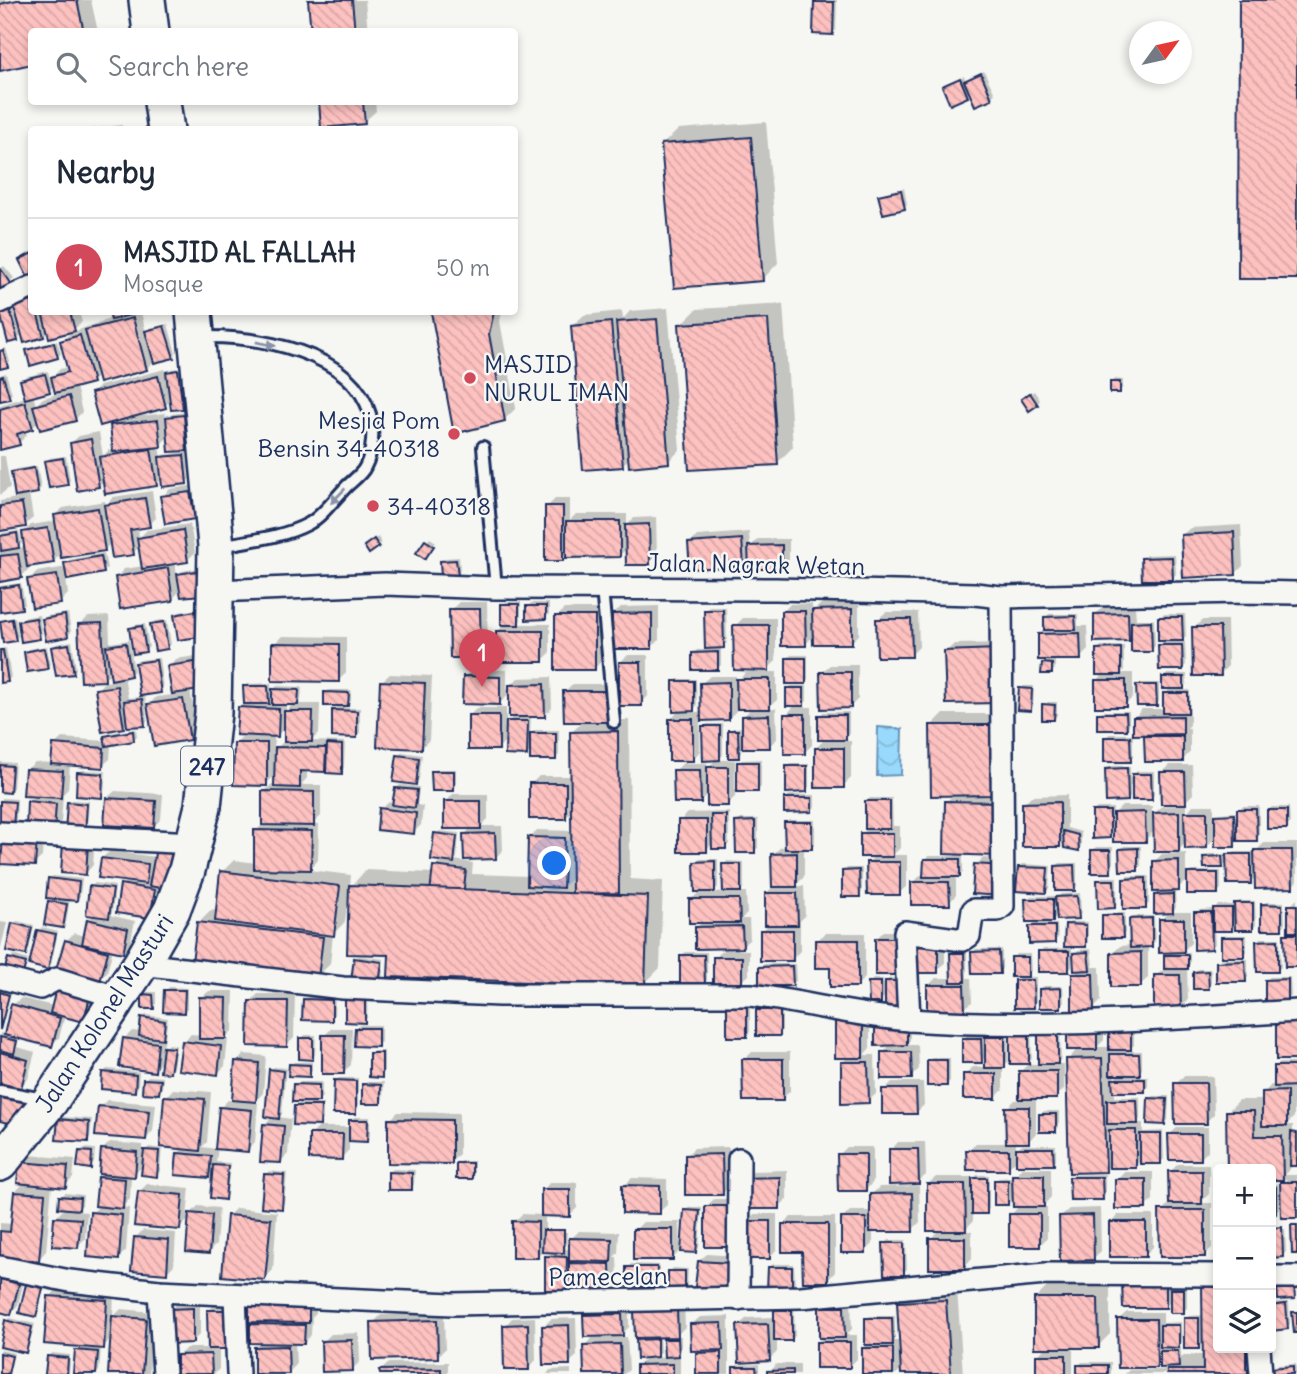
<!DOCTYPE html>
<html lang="en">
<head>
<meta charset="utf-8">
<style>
  body { margin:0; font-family:Delius,sans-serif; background:#f6f6f7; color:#1f2937 }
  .controls { position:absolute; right:21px; bottom:21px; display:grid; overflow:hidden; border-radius:7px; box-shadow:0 4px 10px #0003 }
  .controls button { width:63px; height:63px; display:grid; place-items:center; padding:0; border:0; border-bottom:2px solid #e0e1e3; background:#fff; color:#1f2937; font:35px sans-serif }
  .compass { position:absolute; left:1129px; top:21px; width:63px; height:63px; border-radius:50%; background:#fff; box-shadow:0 4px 10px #0003; rotate:57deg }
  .you { position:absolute; left:555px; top:864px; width:24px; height:24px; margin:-18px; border:5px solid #fff; border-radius:50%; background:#1a73e8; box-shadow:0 0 0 10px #1a73e833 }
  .badge { display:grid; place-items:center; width:46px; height:46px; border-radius:50%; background:#d1495b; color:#fff; font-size:23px; font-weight:700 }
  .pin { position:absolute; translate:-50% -58px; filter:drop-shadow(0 2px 4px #0008) }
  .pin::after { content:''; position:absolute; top:37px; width:24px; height:21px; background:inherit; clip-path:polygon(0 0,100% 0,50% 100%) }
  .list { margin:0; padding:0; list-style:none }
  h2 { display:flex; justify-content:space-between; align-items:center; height:91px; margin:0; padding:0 28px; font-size:30px }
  h2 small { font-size:23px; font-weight:400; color:#747a83 }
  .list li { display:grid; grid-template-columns:46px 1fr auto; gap:21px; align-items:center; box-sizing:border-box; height:98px; padding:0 28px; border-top:2px solid #e0e1e3 }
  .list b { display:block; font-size:26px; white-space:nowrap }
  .list p { margin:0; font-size:23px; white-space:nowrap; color:#747a83 }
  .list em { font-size:23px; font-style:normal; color:#747a83 }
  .icon { flex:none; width:38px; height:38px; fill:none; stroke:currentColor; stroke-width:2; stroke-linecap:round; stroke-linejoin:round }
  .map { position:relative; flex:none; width:1297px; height:1374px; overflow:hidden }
  .search { position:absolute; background:#fff; box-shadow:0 4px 10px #0003; left:28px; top:28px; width:490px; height:77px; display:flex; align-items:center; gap:18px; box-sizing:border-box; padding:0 24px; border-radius:7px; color:#747a83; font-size:26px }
  .panel { position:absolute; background:#fff; box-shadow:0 4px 10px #0003; left:28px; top:126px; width:490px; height:189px; border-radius:7px }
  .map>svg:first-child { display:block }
  .water { fill:url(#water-waves); stroke:#6795bc; stroke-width:2 }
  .shadow { fill:#0003; fill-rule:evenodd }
  .building { fill:url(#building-back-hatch); stroke:#1b2f5e; stroke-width:2 }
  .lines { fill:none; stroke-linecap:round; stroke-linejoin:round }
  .lane-casing { stroke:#1b2f5e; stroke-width:16 }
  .street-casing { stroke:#1b2f5e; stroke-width:26 }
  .primary-casing { stroke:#1b2f5e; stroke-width:40 }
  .lane { stroke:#f6f6f2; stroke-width:10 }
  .street { stroke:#f6f6f2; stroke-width:21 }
  .primary { stroke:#f6f6f2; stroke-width:35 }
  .oneway { fill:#8892a8 }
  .poi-dot { fill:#d1495b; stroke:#f6f6f2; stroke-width:2.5 }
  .labels { text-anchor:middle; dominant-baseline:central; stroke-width:5; stroke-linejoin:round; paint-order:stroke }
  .shield { fill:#f6f6f2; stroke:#5d6b8a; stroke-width:2 }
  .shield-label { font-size:23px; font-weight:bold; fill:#1b2f5e }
  .poi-label { font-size:24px; fill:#1b2f5e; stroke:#f6f6f2; text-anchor:start }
  .street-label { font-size:24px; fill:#1b2f5e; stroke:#f6f6f2 }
</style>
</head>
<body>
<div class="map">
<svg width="1297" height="1374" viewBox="0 0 1297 1374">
  <defs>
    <pattern id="water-waves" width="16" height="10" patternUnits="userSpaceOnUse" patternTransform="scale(1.75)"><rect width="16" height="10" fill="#99d9fb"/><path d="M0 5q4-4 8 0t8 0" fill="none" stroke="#83bbda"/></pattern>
    <pattern id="building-back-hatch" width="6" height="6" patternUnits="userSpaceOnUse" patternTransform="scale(1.75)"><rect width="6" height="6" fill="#fdc1bf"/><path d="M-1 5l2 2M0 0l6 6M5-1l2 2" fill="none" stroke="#d8a6a7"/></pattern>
  </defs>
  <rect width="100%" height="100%" fill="#f6f6f2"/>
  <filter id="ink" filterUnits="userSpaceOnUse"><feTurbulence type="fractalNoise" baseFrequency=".0143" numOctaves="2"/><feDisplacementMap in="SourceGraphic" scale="14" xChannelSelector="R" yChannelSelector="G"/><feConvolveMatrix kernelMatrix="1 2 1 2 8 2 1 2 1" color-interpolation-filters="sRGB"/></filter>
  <g filter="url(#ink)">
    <polygon class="water" points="878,727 902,729 901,775 877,776"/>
    <g class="shadow">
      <polygon points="0,0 91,0 98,32 32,32 0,69"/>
      <polygon points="310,0 365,0 368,32 313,32"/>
      <polygon points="819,0 837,0 836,30 832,33 816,2"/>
      <polygon points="984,71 995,94 991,97 976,104 971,92 951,102 944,87 947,83 964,76 966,81"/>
      <polygon points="320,102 375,102 376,111 364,122 323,126"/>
      <polygon points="766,122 778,263 763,279 663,144 679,129"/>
      <polygon points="122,125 122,130 81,130"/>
      <polygon points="904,188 907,204 904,207 880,196 884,193"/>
      <polygon points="4,266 14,278 0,289 0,269"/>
      <path d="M 32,297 L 32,312 L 79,312 L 82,322 L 70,333 L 112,318 L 110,312 L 141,312 L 146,333 L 150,328 L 168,324 L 176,353 L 173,356 L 155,360 L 146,369 L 99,375 L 92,382 L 76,386 L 82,412 L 75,420 L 39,421 L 32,428 L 25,430 L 27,435 L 19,443 L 0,448 L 0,405 L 26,397 L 22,381 L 25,377 L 48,371 L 50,380 L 60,369 L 69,367 L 62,341 L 74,330 L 49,330 L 44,336 L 23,333 L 17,339 L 2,314 L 15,307 L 24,299 ZM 55,385 L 57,394 L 43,398 L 36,405 L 33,395 L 49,390 Z"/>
      <polygon points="783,304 793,447 777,463 681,325 697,309"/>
      <polygon points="668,308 680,450 668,462 630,458 622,465 572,326 584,315 622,311 623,319 630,311"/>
      <polygon points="433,312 502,312 500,321 516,408 504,420 455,432"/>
      <polygon points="57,341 61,353 58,357 28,351 31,348"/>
      <polygon points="6,348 10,362 0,367 0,350"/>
      <polygon points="181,368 185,404 182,408 171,400 165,406 133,415 134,417 165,413 166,419 171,414 187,412 190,445 187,449 169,436 159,446 161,458 164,455 187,452 189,479 186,483 163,478 156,484 104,480 98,486 71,443 79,436 99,432 103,456 109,450 115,449 112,426 120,418 93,394 100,386 165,369 167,374 171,369"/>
      <polygon points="6,373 12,394 0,400 0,375"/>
      <polygon points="1115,379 1123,380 1123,387 1120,391 1112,383"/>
      <polygon points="1034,391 1040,400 1037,404 1027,396"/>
      <polygon points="0,456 5,456 10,487 0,495"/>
      <polygon points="66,456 70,480 67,484 46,462 50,458"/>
      <polygon points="37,466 41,488 37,492 29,493 33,518 25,525 0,529 0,501 17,498 13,472 16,469"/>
      <polygon points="197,485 201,510 194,518 162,497 170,489"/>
      <polygon points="152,491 156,518 149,525 138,527 139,538 147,530 190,524 195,553 187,560 175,562 177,576 182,571 200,568 203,590 181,590 172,599 117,577 124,569 144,566 140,546 133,553 111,543 104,550 61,553 53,562 28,565 29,569 21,576 0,580 0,551 2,550 0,536 3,533 19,531 22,543 16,548 26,547 24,532 31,525 56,521 55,515 63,508 105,501 106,505 113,497"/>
      <polygon points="555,499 570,499 570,520 576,514 627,514 627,525 634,518 656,517 657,555 649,563 627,548 619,556 568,553 562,559 547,507"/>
      <polygon points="1241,525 1243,566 1236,573 1182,535 1190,528"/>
      <polygon points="749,532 750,547 758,539 789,539 789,559 782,567 750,557 743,564 690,544 697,536"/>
      <polygon points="378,537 381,543 378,546 369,543"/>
      <polygon points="430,538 436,542 428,553 419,552"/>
      <polygon points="104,553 107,568 103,571 66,578 68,594 60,602 29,580 36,572 67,567 66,564 69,560"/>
      <polygon points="1175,554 1176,574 1172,578 1143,558 1146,555"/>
      <polygon points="459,557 460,570 457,574 441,562 445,558"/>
      <polygon points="21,583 25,604 21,607 0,611 0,586"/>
      <polygon points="459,602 487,602 488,649 480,656 451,610"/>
      <polygon points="506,602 521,602 521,620 518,624 550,624 550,653 543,660 497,632 506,623 503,605"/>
      <polygon points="859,602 859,635 851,642 814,635 805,645 783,612 790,604 812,604 812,612 822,603"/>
      <polygon points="531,603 549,603 549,614 546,618 528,607"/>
      <polygon points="659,606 659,640 652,647 613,614 621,607"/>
      <polygon points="1135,606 1136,619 1154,619 1155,646 1151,650 1133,635 1128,640 1096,614 1103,607"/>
      <polygon points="709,607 726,607 727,643 721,647 721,665 718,668 694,653 697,650 706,650 706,611"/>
      <polygon points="198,609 198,635 176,615 179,612"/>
      <polygon points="564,609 602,609 602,660 595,668 557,617"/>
      <polygon points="886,612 918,612 919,647 911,655 878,619"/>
      <polygon points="68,613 71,632 68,635 44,619 47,616"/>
      <polygon points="1049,614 1078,614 1078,626 1087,626 1088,650 1080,658 1055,658 1055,669 1052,672 1043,664 1050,658 1040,634 1046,628 1046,617"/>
      <polygon points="1163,614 1185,614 1186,636 1179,642 1185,642 1186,665 1182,668 1160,646 1167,639 1160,618"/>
      <polygon points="39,615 42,634 39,637 19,621 23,618"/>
      <polygon points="109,616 110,643 129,640 134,671 124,676 128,698 142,697 137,664 140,660 159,658 163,688 160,691 145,694 147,721 144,724 128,722 123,727 97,690 104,682 113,681 112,671 104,679 80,625 88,617"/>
      <polygon points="15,617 18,635 20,634 15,640 2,622 5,619"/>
      <polygon points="743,618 776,618 776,661 768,669 735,626"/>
      <polygon points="167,620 171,644 167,648 152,625 155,621"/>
      <polygon points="1202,620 1227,620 1228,666 1220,674 1194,628"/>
      <polygon points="145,624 149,647 145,650 131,629 134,625"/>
      <polygon points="282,636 346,637 346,673 338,681 274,644"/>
      <polygon points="72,641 76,669 73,672 53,647 56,644"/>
      <polygon points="1004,643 998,701 946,652 954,644"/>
      <polygon points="47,646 50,664 47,667 26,652 29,649"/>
      <polygon points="1101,646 1124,646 1124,670 1121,673 1133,673 1133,697 1125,705 1097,681 1104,673 1098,649"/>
      <polygon points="6,648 11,677 7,681 0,682 0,649"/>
      <polygon points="202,655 190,689 197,731 189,739 147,707 156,697 173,695 169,667 176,659"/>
      <polygon points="628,655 648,655 648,696 641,704 620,662"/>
      <polygon points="791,655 808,655 808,679 805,682 787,658"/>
      <polygon points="830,665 858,665 858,699 850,707 822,672"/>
      <polygon points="472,669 507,670 507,689 518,678 551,677 552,708 544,715 531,716 530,735 535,730 559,730 559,755 556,758 532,749 527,754 508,739 498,748 469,716 477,708 506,708 506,724 514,716 511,692 500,703 465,677"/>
      <polygon points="746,672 777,672 777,700 768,708 776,708 777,739 769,746 741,746 741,753 738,756 729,731 733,728 744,727 744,716 752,707 736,707 736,711 728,719 700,719 700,751 693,759 670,720 680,710 675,682 678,679 696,679 697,706 691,712 702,712 702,683 710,676 736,676 736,683"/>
      <polygon points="390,674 432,676 429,740 421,748 382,681"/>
      <polygon points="1167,674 1187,674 1187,684 1181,690 1190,690 1190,725 1186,729 1190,729 1190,752 1183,760 1146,737 1150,733 1135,717 1142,709 1165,709 1165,694 1171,688 1164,678"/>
      <path d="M 271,683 L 271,692 L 277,686 L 302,687 L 301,700 L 298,704 L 320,704 L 319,733 L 311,741 L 345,742 L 344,768 L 341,772 L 328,766 L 324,770 L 307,769 L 307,778 L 301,785 L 321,785 L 321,816 L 313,824 L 319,824 L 318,860 L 309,870 L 351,875 L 350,887 L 366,870 L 434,873 L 435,867 L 442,860 L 436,834 L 440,831 L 459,833 L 457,858 L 454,860 L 473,863 L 472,874 L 529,876 L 530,838 L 537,830 L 573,831 L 572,811 L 566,817 L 531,784 L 539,776 L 572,776 L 572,732 L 583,721 L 565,692 L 573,684 L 614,684 L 615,713 L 607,720 L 629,720 L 630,879 L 663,881 L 660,968 L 644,984 L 391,954 L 350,905 L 347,905 L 345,922 L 333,934 L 330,964 L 318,976 L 199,922 L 211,910 L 217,911 L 222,872 L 234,860 L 256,863 L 256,831 L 263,824 L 264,792 L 272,784 L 276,784 L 276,774 L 266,784 L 236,743 L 245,734 L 240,707 L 245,702 L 245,687 L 248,684 ZM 286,703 L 293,704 L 286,712 ZM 286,727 L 286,739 L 274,751 L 274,735 L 277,735 Z"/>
      <polygon points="1141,683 1159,683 1159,701 1156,704 1138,686"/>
      <polygon points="791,686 807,686 807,701 801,707 812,707 812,745 805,752 786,715 796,704 788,689"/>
      <polygon points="1024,686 1034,686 1033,706 1030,709 1020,689"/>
      <polygon points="329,690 351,690 351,701 344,708 360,708 360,733 357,736 334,711 340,704 326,693"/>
      <polygon points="1048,702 1057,702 1057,715 1054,718 1044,705"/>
      <polygon points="1102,711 1129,711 1129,725 1126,728 1098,714"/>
      <polygon points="823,712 849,712 849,735 843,741 851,741 851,778 843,786 816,748 826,738 820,716"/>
      <polygon points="943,714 1002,714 1005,795 963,853 963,872 956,875 956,895 949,903 913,883 921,875 925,875 925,860 929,856 955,856 947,801 954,794 931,726"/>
      <polygon points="707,724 723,724 723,755 718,760 735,760 735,797 727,804 709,793 700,801 675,771 683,763 707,763 707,768 717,759 704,727"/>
      <polygon points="136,729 137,736 133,740 111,743 110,759 102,766 70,764 68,789 61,796 63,796 61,822 54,830 44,829 42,857 34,864 4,862 0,869 0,832 27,831 29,802 36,795 27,769 35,762 53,763 54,745 62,738 107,741 106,736 110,733"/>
      <polygon points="1109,734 1133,734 1133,757 1130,760 1106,738"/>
      <polygon points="402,752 422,755 419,779 415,783 399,756"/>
      <polygon points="761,759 761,787 758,790 738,763 742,760"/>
      <polygon points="0,762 15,763 13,788 10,791 0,791"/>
      <polygon points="791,764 809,764 809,787 806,791 787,767"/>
      <polygon points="1170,765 1192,765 1193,794 1185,802 1162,773"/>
      <polygon points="1110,766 1130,766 1130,778 1137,771 1154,771 1154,795 1151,798 1134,785 1130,785 1130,796 1127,800 1107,770"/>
      <polygon points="437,769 456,769 456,786 453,790 433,772"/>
      <polygon points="83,770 106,771 104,792 101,796 79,773"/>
      <polygon points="400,785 419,787 417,805 423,806 421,825 413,833 381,809 389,802 395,802 396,788"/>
      <polygon points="115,791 163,794 161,819 153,827 107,798"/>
      <polygon points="453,794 488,794 488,819 481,826 502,826 503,850 495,858 465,834 472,827 446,802"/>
      <polygon points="789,795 815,795 815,807 812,811 786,798"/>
      <polygon points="1067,795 1067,828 1081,832 1081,846 1078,850 1065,840 1059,846 1024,803 1031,796"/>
      <polygon points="2,798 17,799 16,821 13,825 0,824"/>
      <polygon points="870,798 892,798 893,826 900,826 900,848 893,855 907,855 907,886 899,893 868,863 875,855 862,834 867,829 866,802"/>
      <polygon points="72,800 89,801 87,829 95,836 93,865 86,873 69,803"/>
      <polygon points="1186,805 1186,813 1193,805 1214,805 1214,818 1217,814 1217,816 1243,816 1243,813 1219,813 1239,812 1242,806 1259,806 1259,836 1256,839 1237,840 1234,845 1217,836 1206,847 1186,842 1179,850 1155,830 1145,840 1115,832 1110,836 1093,811 1097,808 1113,808 1113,815 1122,806 1152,806 1152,816 1162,806"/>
      <polygon points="1272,807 1289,807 1290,824 1286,827 1268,811"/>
      <polygon points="729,812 729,844 726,847 713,843 706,850 680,821 688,813"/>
      <polygon points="741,819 758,819 758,848 754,851 737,822"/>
      <polygon points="789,820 815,820 815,844 812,847 804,847 804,877 795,886 804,886 805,916 800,921 800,951 792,959 762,931 767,926 766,893 773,887 773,854 781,847 786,847 786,823"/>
      <polygon points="1264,843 1297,843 1297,881 1292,886 1256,876 1250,882 1228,861 1222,867 1205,857 1208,854 1225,854 1225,858 1231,852 1255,852"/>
      <polygon points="1124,846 1141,846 1141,866 1138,869 1121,850"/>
      <polygon points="1096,847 1113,847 1113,868 1110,871 1092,851"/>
      <polygon points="110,851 156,857 161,886 157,909 150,917 122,885 127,880 102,858"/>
      <polygon points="1186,853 1186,877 1192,871 1221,871 1221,889 1218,892 1189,879 1175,890 1176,908 1172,912 1191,912 1191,943 1182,952 1190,952 1190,964 1187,967 1188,999 1180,1007 1155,976 1166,968 1166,956 1171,951 1161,920 1169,912 1155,895 1161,890 1155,861 1162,854"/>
      <polygon points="983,858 1009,859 974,893 976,865"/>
      <polygon points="700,859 718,859 718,887 713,892 724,892 724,865 727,861 744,862 744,887 739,892 746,892 747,914 741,919 749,919 750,939 738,950 749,950 749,975 741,982 715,958 726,947 697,927 703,922 691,900 700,891 696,862"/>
      <polygon points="1060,863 1077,863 1077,886 1074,889 1056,866"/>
      <polygon points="1023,864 1051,866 1049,888 1046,891 1019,867"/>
      <polygon points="847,868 862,868 862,892 859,895 844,872"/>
      <polygon points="53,876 82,879 80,896 77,899 70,898 66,923 63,926 50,902 55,897 50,879"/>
      <polygon points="1128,876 1149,876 1149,903 1146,907 1124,879"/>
      <polygon points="1102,877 1117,877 1117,903 1114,907 1099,881"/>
      <polygon points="95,883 115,886 112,913 109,915 135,921 130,944 122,952 113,949 107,972 99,980 66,941 74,933 85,936 89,920 95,914 91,887"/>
      <polygon points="1080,893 1081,913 1078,917 1058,914 1049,924 1057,924 1058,938 1054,941 1031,927 1037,920 1027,899 1031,896 1056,896 1056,899 1061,894"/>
      <polygon points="1297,899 1297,965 1286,935 1290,931 1290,906"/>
      <polygon points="1239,901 1255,901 1256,925 1252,929 1236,924 1231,929 1214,929 1215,944 1211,948 1195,913 1199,910 1214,909 1218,905 1235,905"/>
      <polygon points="1266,902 1284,902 1285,925 1281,928 1262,905"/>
      <polygon points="1107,913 1125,913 1125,933 1122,936 1104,916"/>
      <polygon points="1134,916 1154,916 1155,942 1148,945 1148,978 1140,985 1113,953 1120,946 1132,945 1131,919"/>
      <polygon points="17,921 34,925 29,950 25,953 13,924"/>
      <polygon points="0,922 7,923 0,951"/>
      <polygon points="1070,922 1088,922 1088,942 1085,945 1067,925"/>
      <polygon points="42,927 58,931 51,965 47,968 39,931"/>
      <polygon points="884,931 908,931 908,965 876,939"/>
      <polygon points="945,932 945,963 937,971 913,971"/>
      <polygon points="825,933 865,933 865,978 857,985 817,941"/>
      <polygon points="1226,935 1247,935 1247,952 1243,955 1222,938"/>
      <polygon points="1261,938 1280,938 1281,967 1278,970 1258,941"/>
      <polygon points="1072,948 1072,956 1078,950 1091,949 1093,967 1100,967 1101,1001 1093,1009 1074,975 1080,969 1075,958 1072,958 1072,967 1068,970 1039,952 1043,949"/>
      <polygon points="976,949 1002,949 1002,969 999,972 973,952"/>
      <polygon points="955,950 967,950 967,978 971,978 972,1002 964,1009 928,986 936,978 952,978 952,954"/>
      <polygon points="685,952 707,952 707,980 704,983 682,956"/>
      <polygon points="1016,954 1030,954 1031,971 1025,977 1036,977 1036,1003 1033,1006 1016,981 1022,975 1013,957"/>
      <polygon points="13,955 28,960 22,971 10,959"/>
      <polygon points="359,956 384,959 382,979 379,983 356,959"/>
      <polygon points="1221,959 1248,959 1248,977 1245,980 1218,962"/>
      <polygon points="764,964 795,964 796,981 792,984 761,968"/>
      <polygon points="1198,969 1211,969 1211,983 1208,987 1195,972"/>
      <polygon points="1270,977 1290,977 1291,996 1287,1000 1267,980"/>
      <polygon points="890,978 904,978 880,1001 870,982 873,979 883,979 883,984"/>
      <polygon points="97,986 91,1012 83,1020 65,1015 59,1038 51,1045 19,1037 17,1047 35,1052 28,1079 20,1087 0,1082 0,1033 6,1034 13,1005 21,998 53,1006"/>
      <polygon points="1044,986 1063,986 1064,1003 1060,1006 1041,989"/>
      <polygon points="169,987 187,988 187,1008 184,1011 166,991"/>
      <polygon points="1,989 11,991 0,1029 0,989"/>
      <polygon points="209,991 234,991 233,1030 225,1038 228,1039 225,1066 217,1074 184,1042 191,1034 200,1035 201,998"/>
      <polygon points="147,992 156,992 156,1004 153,1007 144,995"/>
      <polygon points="258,994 295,994 294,1038 287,1045 251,1001"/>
      <polygon points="368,994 367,1018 364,1021 346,1021"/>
      <polygon points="308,997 335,997 334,1016 331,1019 304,1000"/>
      <polygon points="750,1002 750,1032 747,1035 729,1005"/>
      <polygon points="761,1007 782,1007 782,1030 779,1034 758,1010"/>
      <polygon points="870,1012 870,1048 864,1055 875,1055 876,1094 868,1101 842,1063 849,1056 837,1020"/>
      <polygon points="146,1015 168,1018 163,1049 168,1044 176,1045 173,1068 170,1071 163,1060 154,1070 124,1039 132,1031 142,1032 143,1018"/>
      <path d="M 1104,1017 L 1104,1040 L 1097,1047 L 1111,1047 L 1134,1025 L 1134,1045 L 1127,1051 L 1142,1051 L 1142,1069 L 1136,1076 L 1148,1076 L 1148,1087 L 1145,1090 L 1115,1090 L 1115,1097 L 1140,1097 L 1140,1119 L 1136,1123 L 1143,1123 L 1143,1132 L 1163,1131 L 1164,1159 L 1161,1162 L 1139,1162 L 1135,1166 L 1109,1166 L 1105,1170 L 1068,1060 ZM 1114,1073 L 1133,1073 L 1133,1076 L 1117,1076 L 1115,1079 Z"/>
      <polygon points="910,1022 910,1040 905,1045 918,1045 919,1069 911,1077 883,1053"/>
      <polygon points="360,1025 381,1025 381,1042 377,1045 356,1028"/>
      <polygon points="332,1028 352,1028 351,1065 343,1072 324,1036"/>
      <polygon points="1031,1029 1032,1059 1028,1062 1012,1062"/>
      <polygon points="1060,1029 1061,1059 1056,1064 1064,1064 1064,1089 1056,1097 1036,1097 1036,1133 1029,1141 1016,1141 1016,1150 1021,1145 1056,1145 1056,1160 1053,1163 1018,1158 1008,1168 968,1151 976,1143 1007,1143 1007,1108 1015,1100 1021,1100 1021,1071 1028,1064 1040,1064"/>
      <polygon points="305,1035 316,1035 315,1055 312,1058 301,1039"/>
      <polygon points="967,1035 984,1035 984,1040 990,1035 1008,1035 1008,1062 1003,1066 1003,1090 995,1098 965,1075 973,1067 986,1067 986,1056 981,1061 964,1039"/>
      <polygon points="374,1051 384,1051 384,1073 381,1076 371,1054"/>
      <polygon points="752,1052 790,1052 790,1091 782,1099 744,1060"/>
      <polygon points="244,1054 266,1056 263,1093 254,1103 258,1103 255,1142 247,1150 218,1147 216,1162 230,1163 227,1194 224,1198 214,1170 208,1176 178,1153 184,1148 162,1146 160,1171 157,1175 144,1166 131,1175 130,1199 122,1207 129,1208 126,1251 118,1258 92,1213 100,1205 99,1177 104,1173 103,1149 110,1142 143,1145 143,1153 149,1147 162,1149 166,1097 173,1089 211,1092 207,1142 202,1147 217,1149 220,1108 228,1100 233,1101 237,1062"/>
      <polygon points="932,1058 950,1058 950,1081 947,1084 928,1061"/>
      <polygon points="294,1062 312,1062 312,1071 309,1075 291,1065"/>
      <polygon points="1279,1063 1297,1063 1297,1084 1294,1085 1294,1117 1286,1125 1293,1125 1293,1134 1297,1134 1297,1165 1294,1164 1285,1175 1297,1175 1297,1216 1282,1183 1287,1179 1271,1179 1271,1169 1228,1169 1227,1112 1239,1100 1264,1100 1264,1093 1271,1085 1276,1085 1276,1067"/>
      <polygon points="274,1067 286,1068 282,1114 279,1117 291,1119 288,1154 280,1162 265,1124 273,1116 271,1070"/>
      <polygon points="107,1069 139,1072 138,1087 134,1090 103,1073"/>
      <polygon points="148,1076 163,1077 162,1089 159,1092 145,1079"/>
      <polygon points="1184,1076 1213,1076 1214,1114 1206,1122 1176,1084"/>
      <polygon points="339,1078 358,1078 358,1109 355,1112 336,1081"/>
      <polygon points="298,1082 322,1082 322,1097 315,1104 323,1104 323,1120 320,1124 295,1107 302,1100 294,1085"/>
      <polygon points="367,1082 384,1082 383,1099 380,1103 363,1085"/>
      <polygon points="892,1082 923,1082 924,1105 916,1113 884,1090"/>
      <polygon points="1154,1096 1169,1096 1168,1120 1165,1123 1150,1099"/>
      <polygon points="107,1100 156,1104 153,1131 146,1139 100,1107"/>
      <polygon points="1044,1111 1059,1111 1059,1127 1056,1130 1041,1114"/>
      <polygon points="398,1112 459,1113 459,1154 451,1162 390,1120"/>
      <polygon points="63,1117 92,1119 90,1137 87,1141 59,1120"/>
      <polygon points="354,1117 370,1117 370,1136 367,1140 349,1139 349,1150 341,1158 311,1135 319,1127 351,1127 351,1120"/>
      <polygon points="1178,1127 1208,1127 1208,1151 1201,1158 1170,1134"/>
      <polygon points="898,1142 925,1142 926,1175 918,1182 891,1150"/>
      <polygon points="729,1147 730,1185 723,1193 687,1155 694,1148"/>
      <polygon points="847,1147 873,1147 873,1182 866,1190 839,1155"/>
      <polygon points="84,1148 95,1149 94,1163 90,1167 80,1152"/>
      <polygon points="29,1155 75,1159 73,1178 65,1186 52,1185 46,1251 39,1259 0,1256 0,1223 13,1224 15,1192 25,1182 21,1162"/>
      <polygon points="461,1161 474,1161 474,1174 471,1178 458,1164"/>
      <polygon points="1178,1164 1209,1164 1209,1194 1200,1203 1212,1203 1212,1248 1204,1255 1161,1211 1170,1203 1170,1172"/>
      <polygon points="1022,1168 1051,1168 1051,1197 1042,1207 1047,1207 1047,1238 1039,1246 1011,1215 1020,1205 1014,1197 1008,1203 995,1181 999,1178 1014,1177"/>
      <polygon points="393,1169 415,1170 414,1185 411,1188 389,1173"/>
      <polygon points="787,1170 787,1199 779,1207 743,1207 744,1225 754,1214 777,1214 777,1249 770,1257 706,1207 714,1199 743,1199 743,1178 751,1171"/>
      <polygon points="269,1171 287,1173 284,1203 281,1207 266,1174"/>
      <polygon points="1124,1172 1153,1172 1153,1200 1145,1207 1117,1180"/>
      <polygon points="1105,1174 1105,1195 1102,1198 1071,1178 1075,1175"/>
      <polygon points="977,1175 989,1175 989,1209 986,1212 973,1212 973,1221 964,1231 972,1231 972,1259 965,1267 930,1239 940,1229 928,1184 936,1177 972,1177 973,1180"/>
      <polygon points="632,1178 667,1179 667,1205 659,1212 624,1186"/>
      <polygon points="550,1182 577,1182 577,1208 570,1215 545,1215 545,1232 567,1232 566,1249 571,1250 571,1239 579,1231 619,1232 618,1253 614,1257 617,1257 618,1281 610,1289 571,1285 565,1291 547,1257 553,1251 543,1251 537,1256 514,1222 522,1214 542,1215 543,1190"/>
      <polygon points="147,1184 190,1188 187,1217 198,1206 219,1208 216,1245 208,1252 190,1218 179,1229 139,1192"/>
      <polygon points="1271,1184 1278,1184 1279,1209 1276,1213 1271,1213"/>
      <polygon points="919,1186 920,1222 912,1230 873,1230 873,1244 866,1251 842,1219 850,1211 872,1211 872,1194 879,1187"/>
      <polygon points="65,1193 83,1195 82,1205 76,1211 87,1212 85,1239 77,1246 56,1217 66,1207 61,1197"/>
      <polygon points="690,1207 702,1208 699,1248 695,1251 686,1210"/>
      <polygon points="236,1208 277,1212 273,1270 265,1278 228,1216"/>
      <polygon points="1100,1208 1101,1251 1093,1259 1061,1216 1069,1209"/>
      <polygon points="1118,1215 1153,1215 1153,1247 1145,1255 1111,1223"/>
      <polygon points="791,1217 835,1217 835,1272 828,1280 783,1225"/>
      <polygon points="643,1222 680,1222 680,1251 672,1259 635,1230"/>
      <polygon points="1271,1229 1285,1229 1286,1252 1282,1256 1271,1256"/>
      <polygon points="143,1230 176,1233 174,1265 166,1273 135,1238"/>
      <polygon points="889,1240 906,1240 907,1269 903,1273 885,1244"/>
      <polygon points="707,1254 737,1256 727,1288 699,1261"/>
      <polygon points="631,1264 659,1265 659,1282 656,1285 628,1267"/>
      <polygon points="773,1264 794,1264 795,1284 791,1288 769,1268"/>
      <polygon points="673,1268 688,1269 687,1288 684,1291 670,1272"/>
      <polygon points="0,1270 25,1276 18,1305 11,1313 0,1310"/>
      <polygon points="1218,1270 1218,1348 1262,1348 1263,1374 1125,1374 1129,1370 1170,1370 1173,1366 1162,1360 1156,1366 1119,1319 1127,1312 1163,1312 1163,1323 1181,1322 1182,1342 1176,1348 1181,1348 1181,1358 1185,1355 1205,1355 1205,1341 1199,1347 1185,1319 1189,1316 1204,1315"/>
      <polygon points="1173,1276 1173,1287 1187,1286 1187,1308 1184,1311 1172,1300 1165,1307 1124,1307"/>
      <polygon points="31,1281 45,1285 38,1312 35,1315 28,1285"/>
      <polygon points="1047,1287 1110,1287 1110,1334 1098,1346 1073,1346 1073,1374 1037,1374 1037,1356 1047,1346 1035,1299"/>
      <polygon points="57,1289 114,1293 113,1317 121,1309 153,1312 149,1374 109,1374 112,1338 103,1347 101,1347 99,1371 96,1374 75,1373 77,1351 82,1345 50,1297"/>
      <polygon points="957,1289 963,1374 903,1374 903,1368 896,1374 864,1374 867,1319 870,1316 895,1316 895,1341 901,1341 899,1303 911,1291"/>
      <polygon points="316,1294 316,1313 312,1317 311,1335 304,1342 295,1342 296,1365 288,1373 256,1347 261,1341 252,1325 257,1320"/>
      <polygon points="829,1300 851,1300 852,1329 846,1335 857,1335 857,1359 850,1366 818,1342 824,1336 821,1308"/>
      <polygon points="200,1301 200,1334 193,1341 171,1309 179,1302"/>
      <path d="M 684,1302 L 685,1327 L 676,1336 L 681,1336 L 681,1351 L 675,1357 L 680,1357 L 680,1374 L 638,1374 L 638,1366 L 647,1356 L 638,1341 ZM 659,1335 L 670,1335 L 665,1340 L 666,1357 L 655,1358 L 660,1352 Z"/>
      <polygon points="1289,1302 1290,1324 1287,1328 1271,1329 1271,1303"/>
      <polygon points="216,1303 236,1303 219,1347 219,1369 214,1374 179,1374 178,1356 186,1348 210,1348 209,1311"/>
      <polygon points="629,1307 629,1327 619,1337 627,1337 629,1370 624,1374 586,1374 585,1345 595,1335 585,1316 593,1308"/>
      <polygon points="779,1307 794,1307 795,1336 792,1339 777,1339 777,1352 769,1360 739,1325 747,1318 775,1317 775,1310"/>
      <polygon points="444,1314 445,1349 437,1357 373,1323 381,1315"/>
      <polygon points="729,1316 729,1374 698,1374 698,1354 702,1349 692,1324 700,1317"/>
      <polygon points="535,1317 536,1360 529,1368 505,1326 512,1318"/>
      <polygon points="10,1318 35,1324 28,1348 25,1351 7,1321"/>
      <polygon points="576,1318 577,1356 569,1363 543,1327 551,1319"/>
      <polygon points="359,1333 360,1362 352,1369 323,1342 331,1334"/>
      <polygon points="0,1350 14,1353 9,1374 0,1374"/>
      <polygon points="52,1353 70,1355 69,1374 47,1374 48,1357"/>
      <polygon points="448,1362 448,1374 381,1374 381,1370 389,1363"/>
      <polygon points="1082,1362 1111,1362 1111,1374 1079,1374 1079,1365"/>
      <polygon points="759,1364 759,1374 735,1374 735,1368 738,1365"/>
      <polygon points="776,1364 800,1364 800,1374 769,1374"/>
      <polygon points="1296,1364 1296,1374 1274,1374 1273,1369 1277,1365"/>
      <polygon points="571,1369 571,1374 547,1374 550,1370"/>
    </g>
    <g class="building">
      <polygon points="17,0 77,0 84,32 32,32 32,64 0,71 0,4"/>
      <polygon points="308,0 352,0 355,32 311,32"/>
      <polygon points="1239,0 1297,0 1297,279 1238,279"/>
      <polygon points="814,2 834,2 833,35 813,34"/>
      <polygon points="981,73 992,99 975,106 964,81"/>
      <polygon points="960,78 968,97 950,105 942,86"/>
      <polygon points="319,102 363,102 365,124 321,128"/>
      <polygon points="751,137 763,281 674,288 661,144"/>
      <polygon points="901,190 905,209 883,214 878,195"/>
      <polygon points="32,253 32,279 29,280 19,260"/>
      <polygon points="0,268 11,283 0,291"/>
      <polygon points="32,301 32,312 37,312 44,337 24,343 14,306"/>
      <polygon points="10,310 18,341 8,343 0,313"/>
      <polygon points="42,312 70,312 75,331 49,338"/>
      <polygon points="109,312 141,312 111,320"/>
      <polygon points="431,312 494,312 489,334 505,421 454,434"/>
      <polygon points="133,318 147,370 99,383 85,330"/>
      <polygon points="657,319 669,463 629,467 616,322"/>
      <polygon points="768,319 778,465 689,470 679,324"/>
      <polygon points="611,322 623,467 583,470 571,326"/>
      <polygon points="164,326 174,358 154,363 145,331"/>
      <polygon points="80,335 93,383 55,393 51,377 68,372 60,341"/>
      <polygon points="54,343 58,358 30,366 26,350"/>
      <polygon points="3,350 8,367 0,369 0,351"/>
      <polygon points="178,370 183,409 171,410 166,372"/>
      <polygon points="45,374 50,392 25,399 20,380"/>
      <polygon points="3,376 10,399 0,401 0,377"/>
      <polygon points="158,376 166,408 100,426 91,393"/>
      <rect x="1110" y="382" width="10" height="11"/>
      <polygon points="1030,393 1038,405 1029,411 1021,399"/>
      <polygon points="69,396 76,421 40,430 33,406"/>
      <polygon points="25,402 33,429 17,434 20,445 0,450 0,409"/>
      <polygon points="184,415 187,451 169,452 166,417"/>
      <polygon points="158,420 161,447 113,452 110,425"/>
      <polygon points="91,439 99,487 77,491 70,443"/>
      <polygon points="151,449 157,486 105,494 99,457"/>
      <polygon points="184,455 187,484 162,487 159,457"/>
      <polygon points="63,458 68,485 49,488 44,461"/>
      <polygon points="34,468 38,493 15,497 11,472"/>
      <polygon points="190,492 195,519 165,524 160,496"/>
      <polygon points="145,498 150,527 130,530 134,555 112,558 104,505"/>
      <polygon points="22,503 26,527 0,531 0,506"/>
      <rect x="545" y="506" width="18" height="55"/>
      <polygon points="98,508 105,551 61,558 54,515"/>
      <polygon points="566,521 620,521 620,557 566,558"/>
      <polygon points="649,524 650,565 626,565 625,525"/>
      <polygon points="48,528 54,563 27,567 22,532"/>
      <polygon points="183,530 188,562 142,569 137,538"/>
      <polygon points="1234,532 1236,575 1183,578 1181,535"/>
      <polygon points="17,533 19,548 1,551 0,536"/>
      <polygon points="374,539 379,547 369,554 364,546"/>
      <polygon points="742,539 744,566 690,569 688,543"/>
      <polygon points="425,540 434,546 425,559 416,553"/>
      <polygon points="782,545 782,569 749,569 748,546"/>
      <polygon points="18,554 22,578 0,582 0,556"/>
      <polygon points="101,556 104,573 67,580 64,563"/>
      <polygon points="1172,557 1173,580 1142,580 1141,558"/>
      <polygon points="456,560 458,575 441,577 440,561"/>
      <polygon points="168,568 173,601 120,609 115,577"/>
      <polygon points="197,571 201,595 181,597 177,574"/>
      <polygon points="57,575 61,604 32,608 27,579"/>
      <polygon points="19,585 22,609 0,612 0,588"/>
      <rect x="501" y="604" width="18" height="21"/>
      <polygon points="526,606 546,606 546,619 526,620"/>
      <polygon points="449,609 480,609 481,658 450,658"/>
      <polygon points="852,609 852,644 813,644 812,610"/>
      <polygon points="704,610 723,610 724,648 705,649"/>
      <polygon points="195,611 199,637 178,640 174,615"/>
      <polygon points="781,611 805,611 806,646 781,646"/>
      <polygon points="652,613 652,649 612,649 612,614"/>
      <polygon points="1128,613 1129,641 1094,642 1094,614"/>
      <polygon points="65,615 68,637 46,641 42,619"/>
      <rect x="555" y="616" width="40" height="54"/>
      <polygon points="1075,616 1076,630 1044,630 1044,617"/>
      <polygon points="1158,617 1182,617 1183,641 1158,641"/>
      <polygon points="36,618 40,639 21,642 18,621"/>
      <polygon points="12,619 16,641 3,643 0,621"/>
      <polygon points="876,619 911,619 912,657 877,657"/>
      <polygon points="1151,621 1152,652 1131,652 1131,622"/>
      <polygon points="164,622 168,649 155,651 150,624"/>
      <polygon points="102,623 105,681 81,682 78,624"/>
      <polygon points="733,625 769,625 769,671 734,670"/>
      <polygon points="142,626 146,652 133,654 129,628"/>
      <polygon points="1192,627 1220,627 1221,676 1193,676"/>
      <rect x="496" y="631" width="47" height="31"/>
      <polygon points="1080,633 1081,660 1038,660 1038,634"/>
      <polygon points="126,643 131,676 111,680 106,646"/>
      <polygon points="272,643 339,644 339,682 272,681"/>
      <polygon points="69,644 74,674 56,676 51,647"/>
      <polygon points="1158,645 1182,645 1183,670 1159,670"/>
      <polygon points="44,648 48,669 27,672 24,652"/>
      <polygon points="1121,648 1121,675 1096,675 1096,649"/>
      <polygon points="997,649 998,703 946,704 944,651"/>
      <polygon points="0,650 3,650 8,682 0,683"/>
      <polygon points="718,652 718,670 692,670 692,653"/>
      <rect x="786" y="658" width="20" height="26"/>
      <polygon points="156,660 161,693 140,696 135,663"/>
      <polygon points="195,662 200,690 172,694 167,666"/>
      <polygon points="619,662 641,662 642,706 619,706"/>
      <polygon points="1042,663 1052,664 1052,674 1041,674"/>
      <polygon points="820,672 851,672 851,708 821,709"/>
      <polygon points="463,676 500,677 500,705 462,704"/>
      <rect x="1162" y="677" width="22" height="12"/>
      <polygon points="736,679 770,679 770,709 737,709"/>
      <rect x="1095" y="680" width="31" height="27"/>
      <polygon points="380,681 425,683 422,749 377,747"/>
      <polygon points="673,681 694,681 694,711 673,712"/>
      <polygon points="729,682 729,720 701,721 700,683"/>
      <polygon points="544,684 545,717 509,717 509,685"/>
      <polygon points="1136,685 1156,685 1157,706 1137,706"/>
      <polygon points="117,686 124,728 102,732 95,689"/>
      <polygon points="243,686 268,686 269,704 244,704"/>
      <rect x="786" y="688" width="18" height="18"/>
      <polygon points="1019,688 1032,689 1031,711 1017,710"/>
      <polygon points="272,689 299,690 298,705 272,705"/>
      <polygon points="563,691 607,691 608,722 564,722"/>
      <polygon points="324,692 349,693 348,706 324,706"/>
      <rect x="1163" y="693" width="25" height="20"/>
      <polygon points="142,699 145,726 127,727 124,701"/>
      <polygon points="183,699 190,740 154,746 147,704"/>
      <polygon points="1042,704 1055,705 1054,720 1042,720"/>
      <polygon points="238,707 279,709 278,737 236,735"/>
      <polygon points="332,710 357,711 357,738 332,737"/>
      <polygon points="284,711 313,711 312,742 284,742"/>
      <polygon points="1097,713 1126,713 1127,730 1097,730"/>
      <rect x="784" y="714" width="21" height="40"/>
      <rect x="468" y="715" width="31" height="35"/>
      <polygon points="769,715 770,748 742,748 742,716"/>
      <rect x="818" y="715" width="28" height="25"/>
      <polygon points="1183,716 1183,734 1133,735 1133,717"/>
      <rect x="669" y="719" width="24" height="42"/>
      <polygon points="506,721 528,721 527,756 505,755"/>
      <polygon points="930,725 991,725 992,795 931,796"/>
      <polygon points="702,726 720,726 720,760 703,761"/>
      <polygon points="728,730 738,730 739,758 728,758"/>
      <polygon points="133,731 134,741 106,746 104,736"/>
      <polygon points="618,731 619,893 572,894 570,732"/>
      <rect x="530" y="733" width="26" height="27"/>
      <polygon points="1144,736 1183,736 1183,762 1145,762"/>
      <polygon points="1104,737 1130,737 1131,762 1104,762"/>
      <polygon points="234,743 267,743 267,786 233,785"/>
      <polygon points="53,744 104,748 103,768 51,764"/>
      <polygon points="327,744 342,745 342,774 326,773"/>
      <polygon points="275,747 326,748 325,772 300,771 300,788 274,787"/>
      <rect x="815" y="748" width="29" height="40"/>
      <polygon points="397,755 419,758 416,785 393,782"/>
      <rect x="737" y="762" width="21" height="30"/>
      <polygon points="0,765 12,766 10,793 0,792"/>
      <polygon points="786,766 807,766 807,792 786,793"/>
      <rect x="707" y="767" width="21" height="39"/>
      <polygon points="1127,768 1128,801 1106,802 1105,769"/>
      <polygon points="25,769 63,771 61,798 23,796"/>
      <polygon points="673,770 700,770 701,803 674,803"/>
      <polygon points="431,771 454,771 454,791 432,791"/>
      <polygon points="77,772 103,774 102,798 76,796"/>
      <polygon points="1160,772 1185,772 1186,804 1161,804"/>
      <polygon points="1132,774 1151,774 1152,800 1132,800"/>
      <rect x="529" y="783" width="37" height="36"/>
      <polygon points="395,788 417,790 415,808 392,805"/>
      <polygon points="262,791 314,792 314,826 262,825"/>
      <polygon points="106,798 156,801 154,828 104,825"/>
      <polygon points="784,798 812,798 812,812 784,813"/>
      <polygon points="0,801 15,802 13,827 0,826"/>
      <polygon points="27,801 56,804 54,832 26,830"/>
      <rect x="444" y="801" width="37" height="28"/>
      <rect x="865" y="801" width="25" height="28"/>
      <polygon points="945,801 998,802 997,856 944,854"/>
      <polygon points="67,802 87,804 85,834 65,833"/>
      <polygon points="1060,802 1060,847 1022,847 1022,803"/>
      <polygon points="379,808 416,813 414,834 377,830"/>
      <polygon points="1237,809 1256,809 1257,841 1237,841"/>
      <rect x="1267" y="810" width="20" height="19"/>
      <polygon points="1092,811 1110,811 1110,838 1092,839"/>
      <polygon points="1145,812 1146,842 1113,842 1113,813"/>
      <polygon points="1179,812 1179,852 1154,852 1153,813"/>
      <polygon points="1184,812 1207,812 1207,848 1185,849"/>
      <polygon points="1234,814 1235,847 1215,847 1215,815"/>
      <polygon points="711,815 726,815 726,849 712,849"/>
      <rect x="678" y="820" width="29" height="32"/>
      <polygon points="755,821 755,853 736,853 735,822"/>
      <polygon points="784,822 812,822 812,849 785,849"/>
      <polygon points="254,830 312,831 311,870 254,869"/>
      <polygon points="1063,831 1078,835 1079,851 1064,848"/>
      <polygon points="434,833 457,836 454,863 431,860"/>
      <polygon points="495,833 496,859 464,860 463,834"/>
      <rect x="860" y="833" width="33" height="24"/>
      <polygon points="3,837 37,839 35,866 1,864"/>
      <polygon points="528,837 565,838 563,888 527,886"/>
      <polygon points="63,842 88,843 86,875 61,873"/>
      <polygon points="156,848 185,853 178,891 149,886"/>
      <polygon points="1138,848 1138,871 1120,871 1119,849"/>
      <polygon points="1091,850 1110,850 1111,873 1091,873"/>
      <polygon points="1254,850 1292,850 1293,888 1255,889"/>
      <polygon points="797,853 797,887 772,887 771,854"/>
      <polygon points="1226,854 1251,854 1251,884 1227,884"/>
      <polygon points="1222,856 1223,868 1204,868 1203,857"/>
      <polygon points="101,858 148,864 146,884 98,878"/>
      <polygon points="924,859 960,859 960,877 923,877"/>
      <polygon points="1179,860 1179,891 1153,892 1153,861"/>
      <polygon points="715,861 715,892 695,892 694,862"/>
      <polygon points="866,862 900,862 900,895 867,895"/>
      <polygon points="722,864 741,864 741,892 723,892"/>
      <polygon points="974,864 1003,866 1001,896 972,894"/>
      <polygon points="1074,865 1075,891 1055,891 1055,866"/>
      <polygon points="433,866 466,870 463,897 430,893"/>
      <polygon points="1018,867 1048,868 1046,893 1016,891"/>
      <polygon points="859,870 860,897 842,897 842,871"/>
      <polygon points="220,871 340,886 334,936 215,921"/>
      <rect x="1187" y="873" width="31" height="21"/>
      <polygon points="48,878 79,882 77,901 46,898"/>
      <polygon points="1146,878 1146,909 1123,909 1123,879"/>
      <polygon points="1097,880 1114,880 1115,908 1098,909"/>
      <polygon points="911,882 949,882 950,905 911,905"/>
      <polygon points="120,884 155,890 150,918 116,913"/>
      <polygon points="349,885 648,896 645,986 388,977 389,955 347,954"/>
      <polygon points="89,886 113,889 109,918 86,915"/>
      <polygon points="765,893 797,893 798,925 765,925"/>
      <polygon points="1173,894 1173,913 1154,914 1154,895"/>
      <polygon points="1077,896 1079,919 1057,920 1055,897"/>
      <polygon points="689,899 739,899 740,923 689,923"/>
      <polygon points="1025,899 1053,899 1053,922 1026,922"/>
      <polygon points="48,901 67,904 63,928 44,925"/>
      <polygon points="1234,903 1253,903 1253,930 1235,930"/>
      <polygon points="1261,904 1282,905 1282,930 1261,930"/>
      <rect x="1288" y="905" width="9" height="27"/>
      <rect x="1213" y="908" width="19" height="23"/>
      <polygon points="1194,912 1211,912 1212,949 1194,950"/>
      <polygon points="1102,915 1122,915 1123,938 1102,938"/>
      <polygon points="1152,918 1152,947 1130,948 1129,919"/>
      <polygon points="87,919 128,929 123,953 82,944"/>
      <polygon points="1159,919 1184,919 1184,952 1159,953"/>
      <polygon points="197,922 323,937 318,978 192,962"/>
      <polygon points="12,923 32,928 26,955 6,951"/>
      <polygon points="1065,924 1086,925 1086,947 1064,947"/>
      <polygon points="742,926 743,948 695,949 695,927"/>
      <polygon points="1029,926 1055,926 1055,943 1029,944"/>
      <polygon points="37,930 56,934 48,970 29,965"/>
      <rect x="760" y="930" width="33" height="31"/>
      <polygon points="1284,934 1297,934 1297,967 1285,967"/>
      <rect x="1221" y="937" width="23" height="20"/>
      <rect x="875" y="938" width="26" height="37"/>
      <polygon points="911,939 938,939 938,973 912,973"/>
      <polygon points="65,940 108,952 100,982 56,969"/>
      <polygon points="815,940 858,940 858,987 830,987 830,968 815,968"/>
      <polygon points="1278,940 1278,972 1257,972 1256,941"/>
      <polygon points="999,951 1000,974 972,974 971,952"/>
      <rect x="1038" y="951" width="31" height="21"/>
      <polygon points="1088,952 1090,970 1074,971 1073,953"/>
      <polygon points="1141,952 1141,987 1111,987 1111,953"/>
      <polygon points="950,953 964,953 965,982 951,982"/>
      <polygon points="680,955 704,955 705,985 680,985"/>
      <rect x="1164" y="955" width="24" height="14"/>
      <rect x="713" y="957" width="29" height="27"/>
      <rect x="1011" y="957" width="17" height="20"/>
      <polygon points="8,958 26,963 23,973 5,968"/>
      <polygon points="354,958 382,962 379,985 351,981"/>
      <polygon points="1245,961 1246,982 1216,982 1216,962"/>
      <polygon points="792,966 793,986 759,986 759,967"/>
      <polygon points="1208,971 1209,989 1193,989 1193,972"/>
      <polygon points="1072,974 1093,974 1094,1011 1072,1011"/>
      <polygon points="1154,975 1180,975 1181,1009 1154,1009"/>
      <polygon points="1288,979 1288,1001 1265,1002 1265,980"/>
      <polygon points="1014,980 1033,980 1034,1008 1014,1008"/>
      <polygon points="885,981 901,981 902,1007 885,1007"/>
      <polygon points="868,982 881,982 881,1003 869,1003"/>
      <polygon points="57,985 91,994 83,1022 50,1013"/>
      <polygon points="927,985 964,985 965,1011 927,1011"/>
      <polygon points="1061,988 1061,1008 1039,1008 1039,989"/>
      <polygon points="164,990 185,990 184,1013 163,1012"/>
      <polygon points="0,992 9,995 0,1030"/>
      <polygon points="142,994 153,995 154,1009 142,1009"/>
      <polygon points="345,996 365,997 365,1023 345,1022"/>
      <polygon points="199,997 227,998 226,1039 199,1039"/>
      <polygon points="303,999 332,1000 332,1021 302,1020"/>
      <polygon points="249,1001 288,1001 287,1047 248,1046"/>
      <polygon points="11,1004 60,1018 52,1047 4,1035"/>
      <rect x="727" y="1005" width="20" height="32"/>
      <rect x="756" y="1010" width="24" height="26"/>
      <polygon points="141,1017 165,1021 163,1039 139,1036"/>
      <polygon points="863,1019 863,1058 835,1058 835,1020"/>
      <rect x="1276" y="1020" width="21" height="40"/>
      <polygon points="907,1024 907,1045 875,1046 875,1025"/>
      <rect x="1067" y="1024" width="30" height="26"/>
      <polygon points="1109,1027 1131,1028 1131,1050 1109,1050"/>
      <polygon points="355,1028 378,1028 378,1047 354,1046"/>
      <rect x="1010" y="1031" width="19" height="33"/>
      <polygon points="1058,1031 1058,1064 1038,1064 1038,1032"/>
      <polygon points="322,1035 345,1035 344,1074 322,1074"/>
      <polygon points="0,1037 17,1041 14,1054 0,1050"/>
      <rect x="985" y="1037" width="20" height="31"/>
      <polygon points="123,1038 158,1043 155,1072 119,1067"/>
      <polygon points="299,1038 313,1038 313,1060 299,1059"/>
      <polygon points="962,1038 981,1038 982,1063 962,1063"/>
      <polygon points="182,1041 221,1046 218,1075 178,1070"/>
      <polygon points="163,1047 174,1048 170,1073 160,1072"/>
      <polygon points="0,1052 28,1060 21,1089 0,1083"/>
      <polygon points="881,1052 911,1052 912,1079 881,1079"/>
      <polygon points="369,1053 382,1053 382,1078 369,1077"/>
      <polygon points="1110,1054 1139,1054 1140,1075 1110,1075"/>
      <polygon points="1102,1058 1106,1172 1069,1173 1066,1059"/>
      <polygon points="742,1059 783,1059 783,1101 743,1101"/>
      <rect x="927" y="1060" width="20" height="26"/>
      <polygon points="235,1061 259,1063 256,1102 232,1100"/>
      <polygon points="841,1062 868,1062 869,1103 841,1104"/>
      <polygon points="289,1064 310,1065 310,1077 288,1076"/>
      <polygon points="1274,1066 1297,1066 1297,1086 1274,1087"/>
      <polygon points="269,1069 283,1071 279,1119 265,1117"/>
      <rect x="1019" y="1071" width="38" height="28"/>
      <polygon points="102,1072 136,1075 135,1092 101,1089"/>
      <rect x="963" y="1074" width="33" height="25"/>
      <polygon points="143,1079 161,1080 159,1094 142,1093"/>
      <polygon points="1112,1079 1145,1079 1145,1092 1113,1092"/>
      <polygon points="334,1080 356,1081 356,1114 333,1114"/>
      <polygon points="1174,1083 1206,1083 1207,1124 1175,1124"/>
      <polygon points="293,1084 319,1085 319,1102 292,1102"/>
      <polygon points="362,1084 381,1085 381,1104 362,1104"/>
      <polygon points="882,1089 916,1089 917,1114 882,1114"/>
      <polygon points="1287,1091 1287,1126 1262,1126 1262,1092"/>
      <polygon points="1,1095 25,1100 20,1126 0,1121"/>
      <polygon points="164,1096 205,1099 200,1151 160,1147"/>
      <polygon points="1148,1098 1167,1099 1165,1125 1147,1124"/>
      <polygon points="1107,1100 1137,1100 1138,1124 1107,1124"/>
      <polygon points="98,1106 149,1111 146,1140 95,1136"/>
      <polygon points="294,1106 321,1106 320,1126 293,1125"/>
      <polygon points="219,1107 252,1110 248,1152 215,1149"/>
      <polygon points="1005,1107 1029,1107 1029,1143 1006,1143"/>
      <polygon points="1226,1111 1254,1111 1255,1136 1282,1136 1283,1180 1271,1180 1271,1169 1227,1169"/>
      <rect x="1039" y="1114" width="17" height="18"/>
      <polygon points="58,1119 89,1122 88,1142 56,1140"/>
      <polygon points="388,1119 452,1120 452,1164 388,1163"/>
      <polygon points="349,1120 368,1120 367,1142 349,1141"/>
      <polygon points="263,1124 284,1126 281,1163 260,1162"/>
      <rect x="1109" y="1130" width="27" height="38"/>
      <polygon points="1291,1132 1297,1133 1297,1166 1290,1166"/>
      <polygon points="309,1134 343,1134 342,1160 309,1159"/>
      <rect x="1140" y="1134" width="21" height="30"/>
      <polygon points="1168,1134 1201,1134 1201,1160 1169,1160"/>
      <polygon points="1016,1148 1053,1148 1054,1165 1016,1165"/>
      <polygon points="101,1149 137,1152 135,1177 99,1174"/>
      <polygon points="889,1149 918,1149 919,1184 889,1185"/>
      <polygon points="144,1150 159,1151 157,1177 141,1175"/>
      <polygon points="966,1150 1009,1150 1009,1170 967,1170"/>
      <polygon points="79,1151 92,1152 91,1169 77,1167"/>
      <polygon points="177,1153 211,1156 209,1178 175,1175"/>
      <polygon points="722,1154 723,1195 685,1195 685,1155"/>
      <polygon points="837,1154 866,1154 866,1191 838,1191"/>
      <polygon points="19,1162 68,1166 66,1188 17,1183"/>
      <rect x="456" y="1163" width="16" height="16"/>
      <polygon points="213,1165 228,1166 225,1200 210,1198"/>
      <polygon points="1168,1171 1202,1171 1202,1204 1169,1204"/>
      <polygon points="388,1172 412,1173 412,1190 388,1190"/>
      <polygon points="264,1174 284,1175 282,1209 261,1207"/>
      <polygon points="1012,1175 1044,1175 1044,1207 1013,1207"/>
      <polygon points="98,1177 125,1179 123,1209 95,1206"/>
      <polygon points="780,1177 780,1209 742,1209 742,1178"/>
      <polygon points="1069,1177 1102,1177 1103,1200 1070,1200"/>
      <rect x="972" y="1178" width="15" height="36"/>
      <rect x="1115" y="1179" width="31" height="30"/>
      <rect x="994" y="1180" width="14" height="25"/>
      <polygon points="1280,1182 1297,1182 1297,1218 1281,1218"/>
      <polygon points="927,1184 965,1184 966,1231 927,1231"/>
      <polygon points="622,1185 660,1186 660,1214 622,1213"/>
      <polygon points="1271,1187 1276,1187 1276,1214 1271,1215"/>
      <polygon points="541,1189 570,1189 570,1217 541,1216"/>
      <polygon points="138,1191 183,1195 180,1230 134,1226"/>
      <polygon points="14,1192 45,1194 39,1261 0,1257 0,1231 10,1232"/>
      <polygon points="912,1193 913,1232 870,1232 870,1194"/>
      <polygon points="59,1196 80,1198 79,1210 58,1208"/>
      <polygon points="705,1206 736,1206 737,1247 705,1247"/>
      <polygon points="684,1210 700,1211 696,1253 681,1252"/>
      <polygon points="1159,1210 1205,1210 1205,1257 1160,1257"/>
      <polygon points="90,1212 122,1215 119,1260 87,1257"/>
      <polygon points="189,1213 212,1215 209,1254 186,1252"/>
      <rect x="1009" y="1214" width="31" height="33"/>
      <polygon points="227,1215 271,1219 265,1280 222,1276"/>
      <polygon points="1093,1215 1094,1260 1060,1261 1059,1216"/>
      <polygon points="54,1217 81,1219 78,1248 52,1246"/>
      <rect x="841" y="1218" width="25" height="35"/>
      <polygon points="512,1221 538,1222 538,1258 512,1258"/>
      <rect x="745" y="1221" width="25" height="38"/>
      <rect x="1109" y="1222" width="37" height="35"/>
      <polygon points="782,1224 828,1224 828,1282 803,1282 802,1252 782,1252"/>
      <polygon points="1291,1225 1297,1225 1297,1254 1292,1254"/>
      <polygon points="1282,1227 1283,1257 1271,1258 1271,1228"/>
      <rect x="633" y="1229" width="40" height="31"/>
      <polygon points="543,1230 564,1230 564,1253 542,1252"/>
      <polygon points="134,1237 169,1240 167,1274 131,1271"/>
      <polygon points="569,1238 612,1239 611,1262 569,1261"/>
      <rect x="929" y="1238" width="36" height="31"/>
      <polygon points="883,1243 904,1243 904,1275 884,1275"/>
      <polygon points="545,1256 567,1257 566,1293 545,1293"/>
      <polygon points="698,1261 730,1263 728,1290 695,1287"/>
      <polygon points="569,1263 610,1264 611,1290 569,1290"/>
      <polygon points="626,1267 657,1267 656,1287 626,1286"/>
      <polygon points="768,1267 792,1267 792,1289 767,1290"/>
      <rect x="668" y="1271" width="17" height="22"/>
      <polygon points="0,1279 19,1284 11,1315 0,1312"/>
      <polygon points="1122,1283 1166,1283 1166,1308 1123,1308"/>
      <polygon points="1218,1283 1218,1348 1246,1348 1246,1369 1248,1370 1248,1374 1167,1374 1167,1370 1203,1370 1202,1284"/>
      <polygon points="26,1284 43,1288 36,1317 19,1313"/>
      <polygon points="1294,1284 1295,1299 1278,1300 1277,1286"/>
      <rect x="1170" y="1289" width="14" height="24"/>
      <polygon points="48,1296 107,1300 104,1349 44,1344"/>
      <polygon points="1034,1298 1098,1298 1099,1348 1034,1348"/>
      <polygon points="249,1300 309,1301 309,1323 249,1322"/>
      <polygon points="946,1300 951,1374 901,1374 897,1302"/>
      <polygon points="1286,1304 1288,1329 1271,1331 1271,1306"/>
      <polygon points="819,1307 844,1307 845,1338 819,1338"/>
      <polygon points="193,1308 193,1343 170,1344 169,1309"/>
      <polygon points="677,1309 678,1337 635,1338 634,1310"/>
      <polygon points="207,1310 229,1310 231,1349 208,1349"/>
      <rect x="774" y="1310" width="18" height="31"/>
      <polygon points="1292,1312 1297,1312 1297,1333 1294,1333"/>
      <polygon points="622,1314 623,1336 584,1337 583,1315"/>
      <polygon points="112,1316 146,1319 142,1374 108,1374"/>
      <polygon points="865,1318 892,1318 893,1345 865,1345"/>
      <rect x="1184" y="1318" width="15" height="31"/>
      <polygon points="1117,1319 1156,1319 1157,1368 1118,1368"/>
      <polygon points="5,1320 32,1327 26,1353 0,1347"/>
      <polygon points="437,1320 438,1358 372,1360 371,1322"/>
      <polygon points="722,1323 723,1350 691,1351 690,1324"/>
      <polygon points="250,1324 305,1325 304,1344 250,1343"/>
      <polygon points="528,1324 529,1370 504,1370 503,1325"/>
      <polygon points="768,1324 770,1361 739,1363 737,1325"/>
      <polygon points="569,1325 570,1365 543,1365 542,1326"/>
      <polygon points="1160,1325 1179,1325 1179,1348 1160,1347"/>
      <polygon points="657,1339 657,1357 637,1359 636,1340"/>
      <polygon points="663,1339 678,1339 679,1356 664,1357"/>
      <polygon points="352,1340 353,1371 322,1372 321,1341"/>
      <rect x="816" y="1342" width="34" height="26"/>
      <polygon points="620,1344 621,1374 584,1374 583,1345"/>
      <polygon points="288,1346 289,1374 254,1374 254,1347"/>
      <rect x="862" y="1348" width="31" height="26"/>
      <polygon points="75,1350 98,1352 96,1374 73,1374"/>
      <polygon points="1160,1351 1178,1351 1179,1367 1160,1368"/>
      <polygon points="721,1352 721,1374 696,1374 696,1353"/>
      <polygon points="0,1353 12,1356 8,1374 0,1374"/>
      <polygon points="211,1354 212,1374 177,1374 177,1355"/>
      <rect x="1036" y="1355" width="30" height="19"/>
      <polygon points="47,1356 68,1358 67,1374 45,1374"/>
      <polygon points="673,1364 673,1374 636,1374 636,1365"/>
      <rect x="1077" y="1365" width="31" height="9"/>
      <polygon points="1293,1366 1293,1374 1272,1374 1272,1368"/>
      <polygon points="733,1367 756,1367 757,1374 733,1374"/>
      <polygon points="441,1369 441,1374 380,1374 379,1370"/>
      <polygon points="793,1370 793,1374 767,1374 767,1371"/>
    </g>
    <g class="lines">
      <defs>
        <g id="lane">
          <path d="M 201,337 C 257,336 352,351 370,414 C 374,430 373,452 365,467 C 362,474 352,481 347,486 C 335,498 323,516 308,524 C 281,538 250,540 220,546"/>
          <polyline points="483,447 496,588"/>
          <polyline points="602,588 614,722"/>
          <polyline points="0,1091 44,1099"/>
        </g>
        <g id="street">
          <polyline points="0,302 32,287"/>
          <polyline points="215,591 385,584 496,588 776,589 975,594 1001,597 1241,592 1297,593"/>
          <polyline points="0,833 193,843"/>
          <path d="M 141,964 L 343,988 L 499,995 L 751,995 C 804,1002 855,1016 909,1020 C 1037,1029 1169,1019 1297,1011"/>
          <polyline points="2,978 40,988 57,979 117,997"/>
          <polyline points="909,1020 905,932 963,940 969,936 973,910 998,910 1003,906 1001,597"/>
          <polyline points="0,1267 70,1281 159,1291 452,1304 801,1297 1046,1274 1218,1275"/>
          <polyline points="1271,1277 1297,1277"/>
          <polyline points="159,1291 164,1374"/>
          <polyline points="235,1295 238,1374"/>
          <polyline points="738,1299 739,1159"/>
          <polyline points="1259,1348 1261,1374"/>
        </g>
        <g id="primary">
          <polyline points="147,0 151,32"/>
          <polyline points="162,102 166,130"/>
          <polyline points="0,1163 50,1101 141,964 172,910 187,870 203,806 213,713 216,546 194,312"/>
        </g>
      </defs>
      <use href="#lane" class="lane-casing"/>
      <use href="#street" class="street-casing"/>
      <use href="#primary" class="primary-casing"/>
      <use href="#lane" class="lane"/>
      <use href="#street" class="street"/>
      <use href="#primary" class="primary"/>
    </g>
    <defs><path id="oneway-solid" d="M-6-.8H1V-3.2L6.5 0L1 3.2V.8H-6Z" transform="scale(1.75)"/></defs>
    <g class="oneway">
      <use href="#oneway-solid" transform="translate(266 344) rotate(12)"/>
      <use href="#oneway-solid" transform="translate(338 496) rotate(134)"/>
    </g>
  </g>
  <g class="poi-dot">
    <circle cx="470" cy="378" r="7"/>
    <circle cx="454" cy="434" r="7"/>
    <circle cx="373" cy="506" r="7"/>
  </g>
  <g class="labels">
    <rect class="shield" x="181" y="746.5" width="52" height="39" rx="5"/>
    <g class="shield-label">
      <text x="207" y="766">247</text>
    </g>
    <g class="poi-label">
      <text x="484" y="364">MASJID<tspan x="484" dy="28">NURUL IMAN</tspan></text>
      <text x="440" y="420" text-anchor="end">Mesjid Pom<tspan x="440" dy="28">Bensin 34-40318</tspan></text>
      <text x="387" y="506">34-40318</text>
    </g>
    <g class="street-label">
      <text transform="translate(756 564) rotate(1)">Jalan Nagrak Wetan</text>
      <text transform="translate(104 1013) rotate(-57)">Jalan Kolonel Masturi</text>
      <text transform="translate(608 1276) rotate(-1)">Pamecelan</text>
    </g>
  </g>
</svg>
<div class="controls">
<button>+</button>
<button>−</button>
<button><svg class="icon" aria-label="layers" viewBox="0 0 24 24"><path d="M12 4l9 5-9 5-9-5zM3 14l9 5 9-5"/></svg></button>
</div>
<svg class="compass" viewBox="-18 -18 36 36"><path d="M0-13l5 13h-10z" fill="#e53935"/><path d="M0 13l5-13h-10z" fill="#747a83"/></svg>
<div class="you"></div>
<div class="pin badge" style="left:482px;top:687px">1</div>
<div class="search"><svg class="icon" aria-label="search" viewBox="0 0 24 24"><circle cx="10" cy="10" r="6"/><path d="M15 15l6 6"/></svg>Search here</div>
<section class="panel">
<h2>Nearby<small></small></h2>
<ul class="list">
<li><span class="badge">1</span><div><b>MASJID AL FALLAH</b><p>Mosque</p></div><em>50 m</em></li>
</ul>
</section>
</div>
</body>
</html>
